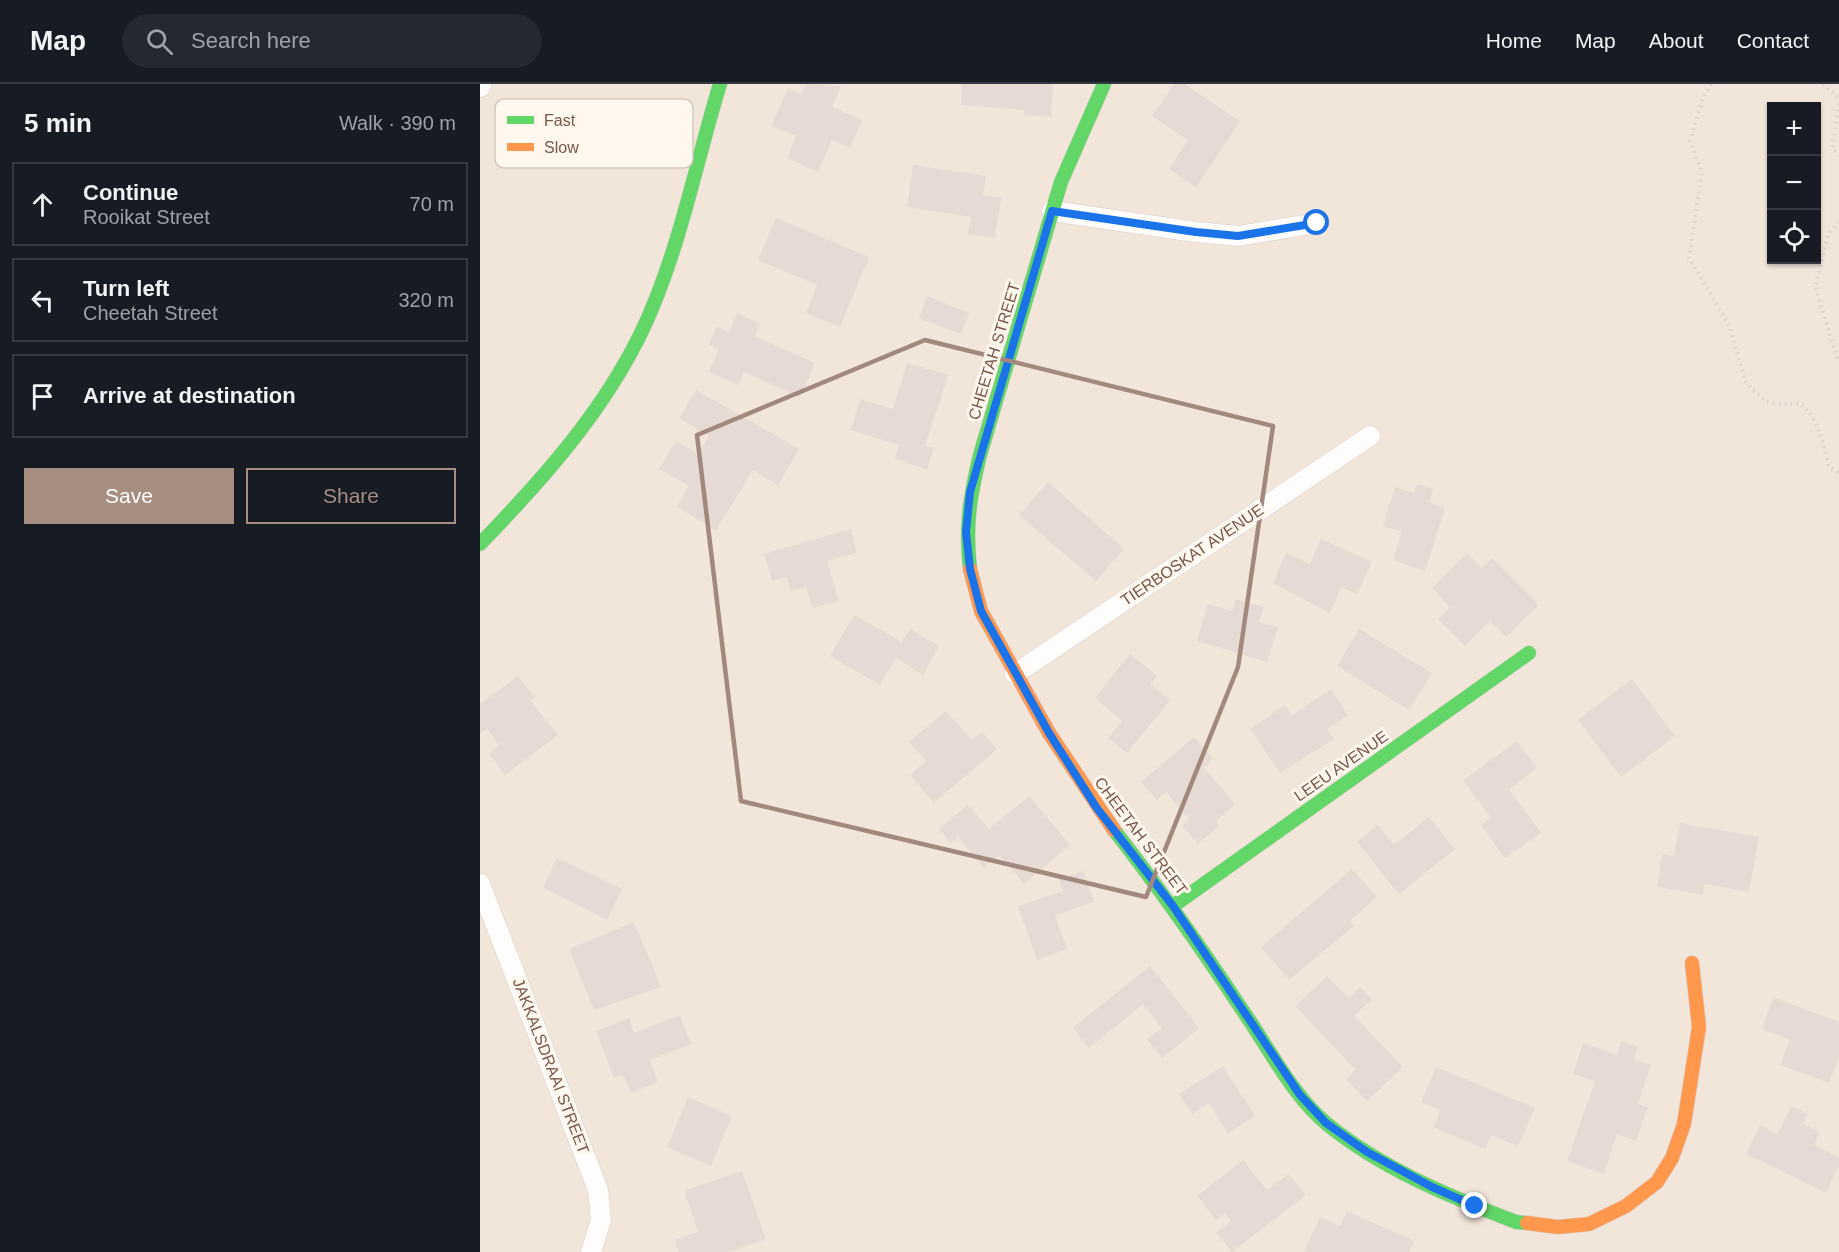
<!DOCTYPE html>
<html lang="en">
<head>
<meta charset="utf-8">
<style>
  body { margin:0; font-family:Arial,sans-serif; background:#242831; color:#f1f3f6 }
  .controls { position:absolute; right:18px; top:18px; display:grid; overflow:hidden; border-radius:0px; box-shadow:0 2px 4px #0004 }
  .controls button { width:54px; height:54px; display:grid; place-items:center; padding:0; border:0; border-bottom:2px solid #363941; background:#171b24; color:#f1f3f6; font:30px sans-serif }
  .stop { position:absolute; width:18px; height:18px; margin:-14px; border:4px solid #1a73e8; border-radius:50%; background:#fff }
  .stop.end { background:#1a73e8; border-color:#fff; box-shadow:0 2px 6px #0008 }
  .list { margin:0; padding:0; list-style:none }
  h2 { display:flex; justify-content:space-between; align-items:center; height:78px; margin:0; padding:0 24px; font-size:26px }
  h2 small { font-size:20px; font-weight:400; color:#9ea1a6 }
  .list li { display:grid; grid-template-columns:39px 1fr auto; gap:18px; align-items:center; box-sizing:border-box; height:84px; margin:0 12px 12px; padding:0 12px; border:2px solid #363941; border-radius:0px }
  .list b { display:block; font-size:22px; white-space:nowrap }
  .list p { margin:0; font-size:20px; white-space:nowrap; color:#9ea1a6 }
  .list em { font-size:20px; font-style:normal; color:#9ea1a6 }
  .actions { display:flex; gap:12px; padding:18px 24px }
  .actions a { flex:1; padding:14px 0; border:2px solid #a68e83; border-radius:0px; text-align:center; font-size:21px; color:#a68e83 }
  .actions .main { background:#a68e83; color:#fff }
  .icon { flex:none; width:33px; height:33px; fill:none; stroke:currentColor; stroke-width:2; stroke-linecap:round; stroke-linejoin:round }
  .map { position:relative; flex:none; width:1359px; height:1168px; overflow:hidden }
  header { display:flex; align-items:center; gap:36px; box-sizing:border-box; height:84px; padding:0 30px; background:#171b24; border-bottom:2px solid #363941 }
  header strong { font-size:28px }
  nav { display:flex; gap:33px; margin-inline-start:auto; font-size:21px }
  .search { width:420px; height:54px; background:#242831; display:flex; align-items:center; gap:15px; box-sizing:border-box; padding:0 21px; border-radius:33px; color:#9ea1a6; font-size:22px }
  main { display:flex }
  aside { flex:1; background:#171b24 }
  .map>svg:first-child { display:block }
  .residential { fill:#f2e5da; fill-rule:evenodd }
  .building { fill:#e6dbd4 }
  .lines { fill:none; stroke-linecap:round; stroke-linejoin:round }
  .street-casing { stroke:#d8ceca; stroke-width:21 }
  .fast-casing { stroke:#d9cfc9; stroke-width:15 }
  .slow-casing { stroke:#d9cfc9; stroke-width:15 }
  .path { stroke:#dbd1cd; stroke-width:4; stroke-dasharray:1.5 4.5; stroke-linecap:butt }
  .street { stroke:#fefdfc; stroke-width:20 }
  .fast { stroke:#63d668; stroke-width:14 }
  .slow { stroke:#ff974d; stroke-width:14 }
  .route { stroke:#1a73e8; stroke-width:8 }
  .marked { fill:none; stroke:#a2887d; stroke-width:4.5; stroke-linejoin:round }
  .labels { text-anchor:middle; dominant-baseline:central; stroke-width:6; stroke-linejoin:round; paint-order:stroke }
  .street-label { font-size:16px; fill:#7a574a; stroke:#fff8ef }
  .key { fill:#fff8ef; stroke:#d7c8be; stroke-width:1.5 }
  .key-label { font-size:16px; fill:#7a574a }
</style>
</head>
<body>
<header>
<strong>Map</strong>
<div class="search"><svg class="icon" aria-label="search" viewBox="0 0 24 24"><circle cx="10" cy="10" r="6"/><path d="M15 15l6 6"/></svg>Search here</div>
<nav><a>Home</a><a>Map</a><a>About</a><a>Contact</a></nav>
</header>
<main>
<aside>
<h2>5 min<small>Walk · 390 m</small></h2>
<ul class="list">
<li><svg class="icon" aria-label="ahead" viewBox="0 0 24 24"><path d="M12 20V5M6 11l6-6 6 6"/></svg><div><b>Continue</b><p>Rooikat Street</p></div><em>70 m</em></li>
<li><svg class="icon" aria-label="left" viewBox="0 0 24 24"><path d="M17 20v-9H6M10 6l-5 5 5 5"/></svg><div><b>Turn left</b><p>Cheetah Street</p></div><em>320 m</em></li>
<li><svg class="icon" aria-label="arrive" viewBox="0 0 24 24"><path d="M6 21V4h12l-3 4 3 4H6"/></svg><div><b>Arrive at destination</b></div></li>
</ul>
<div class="actions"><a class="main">Save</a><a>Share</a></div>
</aside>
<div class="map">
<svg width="1359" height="1168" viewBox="0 0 1359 1168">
  <rect width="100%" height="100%" fill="#f9f3ed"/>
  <path class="residential" d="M 0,0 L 1359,0 L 1359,1168 L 0,1168 ZM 1292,22 L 1336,22 L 1336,176 L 1292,176 Z"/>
  <g class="building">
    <polygon points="326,0 361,2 352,23 382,36 370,64 352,56 338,88 307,74 316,52 291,42 308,4 321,10"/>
    <polygon points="482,0 573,0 571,33 544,31 544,26 481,21"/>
    <polygon points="694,0 704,0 760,37 716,103 689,85 708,56 672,32"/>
    <polygon points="433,81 506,92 503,111 521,114 515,154 488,150 491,133 427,123"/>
    <polygon points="296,134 389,173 360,243 326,229 337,201 278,176"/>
    <polygon points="447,212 489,229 481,250 439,234"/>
    <polygon points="257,229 280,240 275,252 335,279 320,313 264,288 258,301 229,288 239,265 229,260 237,242 249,248"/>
    <polygon points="427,279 468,291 445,362 454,364 447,386 415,375 419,361 371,346 380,315 413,325"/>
    <polygon points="216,306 319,365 298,401 273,386 236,446 197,423 209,402 179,385 196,357 218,370 229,352 199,334"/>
    <polygon points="568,398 644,465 616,497 539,431"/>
    <polygon points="937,400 953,405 949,418 965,424 945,487 913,476 922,448 903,442 915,403 934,409"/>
    <polygon points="371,445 377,469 347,477 359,517 333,524 326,503 311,507 306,493 292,497 284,470"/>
    <polygon points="841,455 892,478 877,510 861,503 850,529 793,499 806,469 830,480"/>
    <polygon points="987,469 1002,484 1012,474 1059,521 1026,553 1010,537 985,562 958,535 970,523 952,504"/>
    <polygon points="756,515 784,523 779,538 798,543 787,578 717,557 728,520 752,527"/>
    <polygon points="374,531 422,558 430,545 459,562 443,591 416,574 400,601 350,572"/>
    <polygon points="879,545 952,589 929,626 857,582"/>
    <polygon points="650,570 677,592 670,600 690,616 647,669 628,654 642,637 615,614"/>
    <polygon points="38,592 55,614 51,617 78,651 25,691 9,670 19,661 7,645 0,650 0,620"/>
    <polygon points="1152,595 1195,652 1141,693 1098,636"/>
    <polygon points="851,605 868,631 847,645 854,655 800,689 770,645 805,621 812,631"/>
    <polygon points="466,627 492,656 502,648 517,665 454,719 430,691 446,677 429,658"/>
    <polygon points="714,653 733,675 724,684 755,720 736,737 739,742 718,760 702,741 709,735 686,708 677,716 661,698"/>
    <polygon points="1037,657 1057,684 1029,705 1061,749 1025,774 1001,741 1011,734 983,696"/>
    <polygon points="549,712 590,761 544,800 519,771 504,784 478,753 471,759 459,745 488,721 509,745"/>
    <polygon points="949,733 975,765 919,810 877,758 898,741 914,761"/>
    <polygon points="1200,739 1279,753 1269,808 1224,800 1223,811 1177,803 1182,770 1194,772"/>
    <polygon points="77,774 142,805 127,836 63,804"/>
    <polygon points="872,785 897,813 870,837 874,842 809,896 781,863"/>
    <polygon points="603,787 614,818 575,831 587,865 557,876 538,822 583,807 579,795"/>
    <polygon points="154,838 181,903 114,926 89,865"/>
    <polygon points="670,882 719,944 682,974 667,955 682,944 663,920 609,964 593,944"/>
    <polygon points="847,892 869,914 880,903 892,915 874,932 923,983 887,1017 866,995 876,986 815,922"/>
    <polygon points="1293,913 1359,938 1359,972 1349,999 1300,981 1310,955 1282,945"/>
    <polygon points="200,931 211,960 170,976 178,998 151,1009 143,991 134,994 116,947 149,934 154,949"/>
    <polygon points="1142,957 1158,963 1154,975 1171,981 1158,1020 1168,1023 1156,1057 1137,1050 1124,1090 1087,1077 1115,997 1093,990 1103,959 1137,971"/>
    <polygon points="743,982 775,1032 748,1050 729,1019 712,1030 699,1010"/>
    <polygon points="956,983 1055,1024 1038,1062 1011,1051 1005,1065 954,1043 960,1026 941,1018"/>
    <polygon points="208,1013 252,1032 231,1082 187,1063"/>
    <polygon points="1311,1022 1328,1030 1323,1040 1340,1048 1334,1061 1359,1073 1359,1081 1346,1109 1266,1070 1280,1041 1298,1050"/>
    <polygon points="763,1076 787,1106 808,1090 826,1111 752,1168 736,1149 751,1137 745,1129 736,1136 717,1112"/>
    <polygon points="262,1087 286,1155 249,1168 199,1168 195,1156 218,1148 204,1107"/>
    <polygon points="867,1127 934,1157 929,1168 824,1168 840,1133 860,1142"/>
  </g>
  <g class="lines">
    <defs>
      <g id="street">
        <polyline points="0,3 1,0"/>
        <polyline points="572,127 716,148 758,152 837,139"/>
        <polyline points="535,590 890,352"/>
        <polyline points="0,800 118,1106 121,1136 111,1168"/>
      </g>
      <g id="fast">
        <path d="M 0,460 C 62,396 123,328 162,247 C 199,169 215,82 240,0"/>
        <path d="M 490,485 C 485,441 490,413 500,371 L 581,98 L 624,0"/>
        <path d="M 634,746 C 680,805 722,865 763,927 C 789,964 812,1011 847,1040 C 902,1085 971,1113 1036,1138 L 1047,1139"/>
        <polyline points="693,822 1049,569"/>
      </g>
      <g id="slow">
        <polyline points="490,485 501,527 569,649 634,746"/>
        <polyline points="1047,1139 1078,1143 1109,1140 1146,1122 1177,1098 1192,1074 1204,1040 1219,943 1212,879"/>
      </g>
    </defs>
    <use href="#street" class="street-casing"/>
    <use href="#fast" class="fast-casing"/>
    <use href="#slow" class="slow-casing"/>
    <g class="path">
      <path d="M 1231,0 L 1222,17 L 1210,57 L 1222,88 L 1209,174 L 1249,241 L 1266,299 L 1285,317 L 1303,321 L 1320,319 C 1339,335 1343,359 1349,383 L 1359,389"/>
      <polyline points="1343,0 1359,15"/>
      <polyline points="1359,20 1352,64 1359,71"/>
      <polyline points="1359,138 1348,151 1335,203 1359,279"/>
    </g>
    <use href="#street" class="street"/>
    <use href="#fast" class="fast"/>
    <use href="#slow" class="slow"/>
  </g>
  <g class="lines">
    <polyline class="route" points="837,139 758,152 716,148 572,127 490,408 486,448 490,485 501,527 569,649 616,723 693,822 820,1011 846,1039 887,1068 952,1103 995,1122"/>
  </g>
  <path class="marked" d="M 445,256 L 793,342 L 758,583 L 666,813 L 261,717 L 217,351 Z"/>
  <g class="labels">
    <g class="street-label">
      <text transform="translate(514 267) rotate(-73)">CHEETAH STREET</text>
      <text transform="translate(712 471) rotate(-34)">TIERBOSKAT AVENUE</text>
      <text transform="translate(861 682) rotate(-35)">LEEU AVENUE</text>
      <text transform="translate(661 752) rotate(53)">CHEETAH STREET</text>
      <text transform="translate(71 982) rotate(69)">JAKKALSDRAAI STREET</text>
    </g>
  </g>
  <rect x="15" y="15" width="198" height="69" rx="9" class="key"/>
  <rect x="27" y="32" width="27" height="8" fill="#63d668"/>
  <rect x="27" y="59" width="27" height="8" fill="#ff974d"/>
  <g class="key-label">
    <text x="64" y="42">Fast</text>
    <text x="64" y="69">Slow</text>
  </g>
</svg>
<div class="controls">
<button>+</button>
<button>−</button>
<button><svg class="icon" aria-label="locate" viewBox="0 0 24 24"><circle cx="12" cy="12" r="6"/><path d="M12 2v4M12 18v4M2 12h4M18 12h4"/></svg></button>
</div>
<div class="stop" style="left:837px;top:139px"></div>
<div class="stop end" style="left:995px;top:1122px"></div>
</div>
</main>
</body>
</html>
